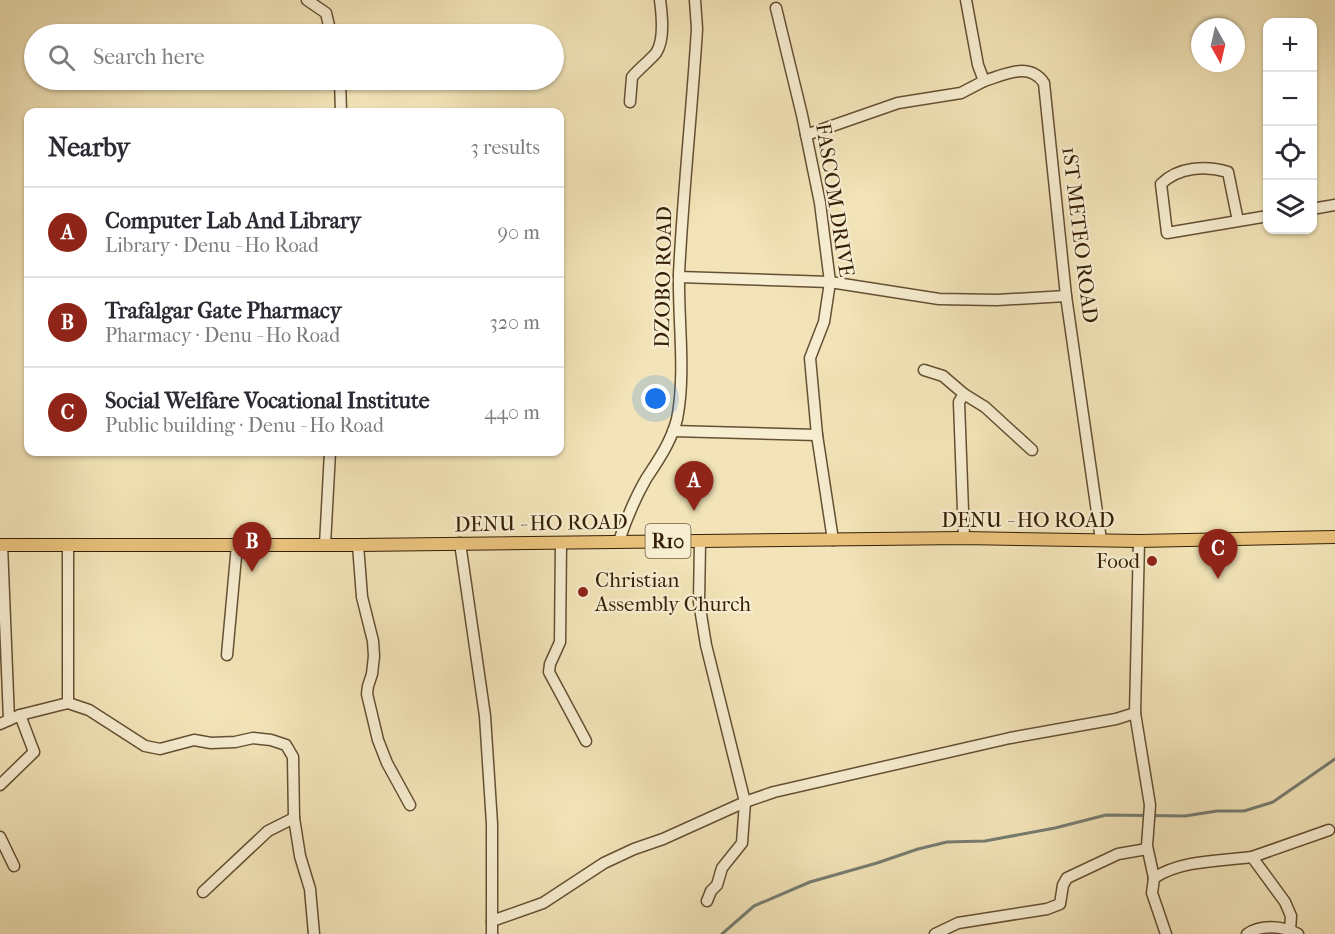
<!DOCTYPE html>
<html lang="en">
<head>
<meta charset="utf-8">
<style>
  body { margin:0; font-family:"IM FELL French Canon",serif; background:#f2f2f3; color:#2b2b33 }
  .controls { position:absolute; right:18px; top:18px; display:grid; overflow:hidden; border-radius:12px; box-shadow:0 2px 4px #0004 }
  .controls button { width:54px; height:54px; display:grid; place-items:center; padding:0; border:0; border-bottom:2px solid #e1e1e2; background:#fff; color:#2b2b33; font:30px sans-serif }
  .compass { position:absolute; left:1191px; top:18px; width:54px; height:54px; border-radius:50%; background:#fff; box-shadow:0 2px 4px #0004; rotate:172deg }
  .you { position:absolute; left:656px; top:399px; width:21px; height:21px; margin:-15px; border:4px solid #fff; border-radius:50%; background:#1a73e8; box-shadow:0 0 0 9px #1a73e833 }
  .badge { display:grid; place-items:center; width:39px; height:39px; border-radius:50%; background:#8f2418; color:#fff; font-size:20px; font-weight:700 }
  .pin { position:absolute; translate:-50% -50px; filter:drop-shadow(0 2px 3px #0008) }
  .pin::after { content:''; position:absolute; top:32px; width:21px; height:18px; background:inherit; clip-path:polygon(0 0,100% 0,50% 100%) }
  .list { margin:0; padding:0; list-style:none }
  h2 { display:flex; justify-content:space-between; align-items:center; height:78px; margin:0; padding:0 24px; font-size:26px }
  h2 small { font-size:20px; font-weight:400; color:#7c7c81 }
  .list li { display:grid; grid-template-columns:39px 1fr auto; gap:18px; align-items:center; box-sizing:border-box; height:90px; padding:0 24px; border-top:2px solid #e1e1e2 }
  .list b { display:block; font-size:22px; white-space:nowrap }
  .list p { margin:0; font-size:20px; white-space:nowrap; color:#7c7c81 }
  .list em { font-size:20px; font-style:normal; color:#7c7c81 }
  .icon { flex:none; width:33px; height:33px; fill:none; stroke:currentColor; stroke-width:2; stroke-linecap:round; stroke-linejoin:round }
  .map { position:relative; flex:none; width:1335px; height:934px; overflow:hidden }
  .search { position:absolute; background:#fff; box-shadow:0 2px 4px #0004; left:24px; top:24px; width:540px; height:66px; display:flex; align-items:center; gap:15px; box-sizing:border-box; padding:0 21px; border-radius:33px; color:#7c7c81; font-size:22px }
  .panel { position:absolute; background:#fff; box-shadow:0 2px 4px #0004; left:24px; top:108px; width:540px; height:348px; border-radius:12px }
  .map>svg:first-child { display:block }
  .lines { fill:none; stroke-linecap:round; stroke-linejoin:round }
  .stream { stroke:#767d72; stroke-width:3 }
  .minor-casing { stroke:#645032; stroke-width:13 }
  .major-casing { stroke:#351f05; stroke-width:14 }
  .minor { stroke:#f7edd1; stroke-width:10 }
  .major { stroke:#e9c27c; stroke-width:12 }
  .poi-dot { fill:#8f2418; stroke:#f7edd1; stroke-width:2 }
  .labels { text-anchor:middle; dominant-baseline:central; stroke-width:4.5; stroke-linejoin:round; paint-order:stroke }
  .shield { fill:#f7edd1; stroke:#6f5d42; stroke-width:1.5 }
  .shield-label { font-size:20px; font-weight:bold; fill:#351f05 }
  .street-label { font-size:21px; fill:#351f05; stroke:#f7edd1 }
  .poi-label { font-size:21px; fill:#351f05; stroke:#f7edd1; text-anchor:end }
</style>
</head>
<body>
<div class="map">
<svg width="1335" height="934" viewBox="0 0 1335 934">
  <rect width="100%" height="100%" fill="#f2e4b8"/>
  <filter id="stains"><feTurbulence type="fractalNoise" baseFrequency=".00333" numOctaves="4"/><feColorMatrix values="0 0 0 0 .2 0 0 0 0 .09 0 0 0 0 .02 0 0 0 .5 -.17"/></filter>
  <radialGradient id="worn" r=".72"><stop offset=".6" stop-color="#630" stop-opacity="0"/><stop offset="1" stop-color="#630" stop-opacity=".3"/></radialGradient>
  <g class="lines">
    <polyline class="stream" points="722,934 754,906 810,882 877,863 918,849 947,842 985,841 1055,828 1106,815 1185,816 1217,811 1244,811 1273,802 1335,759"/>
    <defs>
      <g id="minor">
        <polyline points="307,0 326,13 331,34"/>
        <path d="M 966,0 L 978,65 L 984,81 C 1004,75 1029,61 1044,83 L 1066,296 L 1101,540"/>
        <polyline points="776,8 802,115 820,203 830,282 824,322 810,358 817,435 833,540"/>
        <polyline points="340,80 341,112"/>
        <path d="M 630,102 L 632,77 C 639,69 649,61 656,53 C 665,40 662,15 660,0"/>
        <polyline points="806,135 898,103 961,93 984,81"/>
        <polyline points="1312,209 1335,205"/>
        <path d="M 1238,221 L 1228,172 C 1206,165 1178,167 1161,184 L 1167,233 L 1268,216"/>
        <polyline points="679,277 830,282 939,299 997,300 1066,296"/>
        <polyline points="924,370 943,376 964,394"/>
        <polyline points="673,431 817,435"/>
        <polyline points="964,538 959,402 964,394 985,407 1032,450"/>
        <path d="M 619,541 C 626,520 635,498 646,479 C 659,459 671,442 677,419 C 686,374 678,320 679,274 C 683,192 692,111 697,29 L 695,0"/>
        <polyline points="700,542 699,602 706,645 745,802 742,843 722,868 717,885 711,891 707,901"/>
        <polyline points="460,543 485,716 492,824 492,934"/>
        <polyline points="561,543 560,642 550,664 549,672 586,741"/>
        <polyline points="325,545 330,452"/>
        <polyline points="358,545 362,597 373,641 374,656 372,674 368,686 367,694 378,740 387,763 410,805"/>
        <polyline points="227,655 237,545"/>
        <polyline points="68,703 68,546"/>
        <polyline points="1135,713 1150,805 1147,846 1154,878"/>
        <polyline points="9,720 20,715 68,703 89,710 145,746 160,749 194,740 211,743 235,742 253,738 271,740 286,745 293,757 294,818 300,856 310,889 314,934"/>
        <polyline points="0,724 9,720 2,545"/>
        <polyline points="0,785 34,752 20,715"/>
        <polyline points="0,837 14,866"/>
        <polyline points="1252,857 1329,830"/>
        <polyline points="203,892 268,831 294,818"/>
        <polyline points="492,921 543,903 604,863 634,849 663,839 745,802 774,792 1010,738 1116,719 1135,713 1139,541"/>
        <polyline points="935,934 958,923 1047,909 1060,904 1063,885 1067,878 1118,854 1147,849"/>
        <path d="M 1166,934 L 1152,893 L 1154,878 C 1181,860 1221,861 1252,857 L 1285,902 L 1291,916 L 1290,930"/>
        <path d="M 1247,934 C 1261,924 1283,926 1298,934"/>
      </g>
      <polyline id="major" points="0,545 358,545 964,538 1139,541 1335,537"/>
    </defs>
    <use href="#minor" class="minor-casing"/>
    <use href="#major" class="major-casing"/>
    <use href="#minor" class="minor"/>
    <use href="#major" class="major"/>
  </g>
  <g class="poi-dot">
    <circle cx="1152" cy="561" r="6"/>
    <circle cx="583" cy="592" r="6"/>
  </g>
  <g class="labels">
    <rect class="shield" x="645.5" y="524" width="45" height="34" rx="4.5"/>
    <g class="shield-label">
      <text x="668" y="541">R10</text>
    </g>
    <g class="street-label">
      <text transform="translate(835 200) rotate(81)">FASCOM DRIVE</text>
      <text transform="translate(1080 235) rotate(83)">1ST METEO ROAD</text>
      <text transform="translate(663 277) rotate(-89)">DZOBO ROAD</text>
      <text x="1028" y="520">DENU - HO ROAD</text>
      <text transform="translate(541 523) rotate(-1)">DENU - HO ROAD</text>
    </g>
    <g class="poi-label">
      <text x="1140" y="561">Food</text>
      <text x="595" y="580" text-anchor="start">Christian<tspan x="595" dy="24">Assembly Church</tspan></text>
    </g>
  </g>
  <rect width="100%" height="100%" filter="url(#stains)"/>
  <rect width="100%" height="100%" fill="url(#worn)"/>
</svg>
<div class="controls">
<button>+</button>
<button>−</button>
<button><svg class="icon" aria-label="locate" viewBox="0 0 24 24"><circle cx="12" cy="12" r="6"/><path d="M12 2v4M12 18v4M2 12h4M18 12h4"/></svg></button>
<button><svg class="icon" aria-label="layers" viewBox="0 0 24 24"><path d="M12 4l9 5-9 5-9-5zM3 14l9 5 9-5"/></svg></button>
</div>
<svg class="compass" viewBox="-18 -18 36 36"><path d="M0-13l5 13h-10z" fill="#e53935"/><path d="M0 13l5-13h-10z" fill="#7c7c81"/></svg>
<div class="you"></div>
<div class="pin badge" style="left:694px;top:511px">A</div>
<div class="pin badge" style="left:252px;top:572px">B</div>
<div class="pin badge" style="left:1218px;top:579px">C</div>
<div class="search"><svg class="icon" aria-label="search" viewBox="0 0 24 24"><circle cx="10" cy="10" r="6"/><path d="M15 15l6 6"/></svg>Search here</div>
<section class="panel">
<h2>Nearby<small>3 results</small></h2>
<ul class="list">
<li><span class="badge">A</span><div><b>Computer Lab And Library</b><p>Library · Denu - Ho Road</p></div><em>90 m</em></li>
<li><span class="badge">B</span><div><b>Trafalgar Gate Pharmacy</b><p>Pharmacy · Denu - Ho Road</p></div><em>320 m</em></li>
<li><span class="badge">C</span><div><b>Social Welfare Vocational Institute</b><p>Public building · Denu - Ho Road</p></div><em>440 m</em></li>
</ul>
</section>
</div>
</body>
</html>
